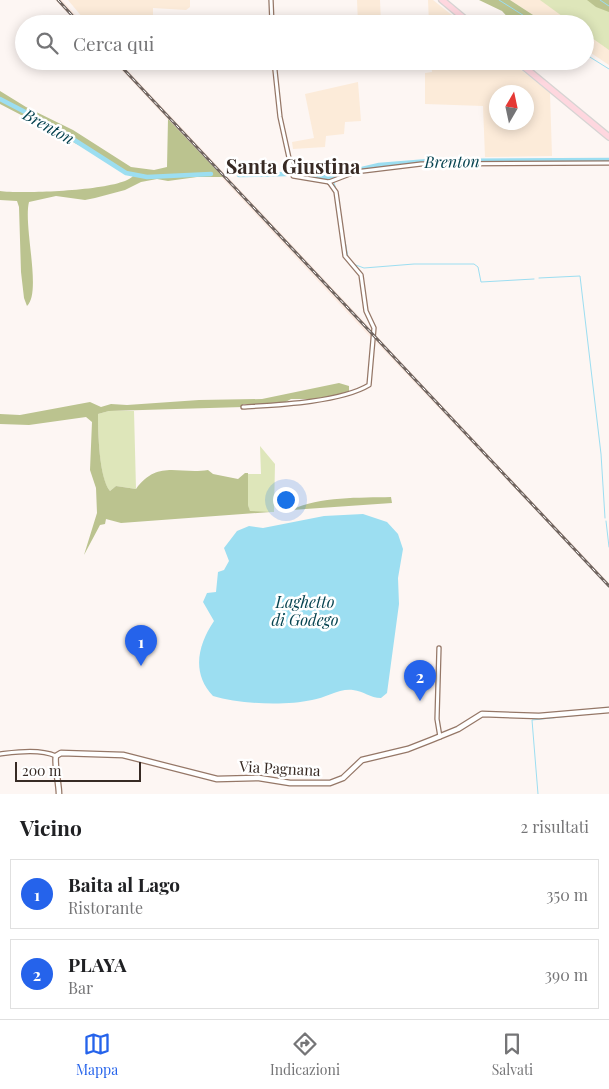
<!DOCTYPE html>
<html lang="it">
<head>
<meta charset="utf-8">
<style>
  body { margin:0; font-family:"Playfair Display",serif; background:#f2f2f2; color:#202124 }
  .compass { position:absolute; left:489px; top:85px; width:45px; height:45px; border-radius:50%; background:#fff; box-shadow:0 2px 12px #0003; rotate:9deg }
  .scale { position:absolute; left:15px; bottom:12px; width:126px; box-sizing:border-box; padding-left:5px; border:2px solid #372a24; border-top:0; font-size:14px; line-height:18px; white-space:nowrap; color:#372a24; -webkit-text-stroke:4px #fff; paint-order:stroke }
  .you { position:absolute; left:285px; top:499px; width:18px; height:18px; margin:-12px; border:4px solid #fff; border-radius:50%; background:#1a73e8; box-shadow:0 0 0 8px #1a73e833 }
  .badge { display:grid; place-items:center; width:32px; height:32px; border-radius:50%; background:#2563eb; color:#fff; font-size:16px; font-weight:700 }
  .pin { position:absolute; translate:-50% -41px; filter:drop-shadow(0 1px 2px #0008) }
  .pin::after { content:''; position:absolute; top:26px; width:18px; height:15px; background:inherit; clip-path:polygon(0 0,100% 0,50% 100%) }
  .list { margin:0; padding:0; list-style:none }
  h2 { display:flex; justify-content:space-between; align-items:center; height:65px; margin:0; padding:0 20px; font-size:21px }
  h2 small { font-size:16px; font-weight:400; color:#757577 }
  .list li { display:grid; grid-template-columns:32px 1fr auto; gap:15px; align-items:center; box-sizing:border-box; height:70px; margin:0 10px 10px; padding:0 10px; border:1px solid #e0e0e0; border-radius:0px }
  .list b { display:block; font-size:19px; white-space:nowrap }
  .list p { margin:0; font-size:16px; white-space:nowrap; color:#757577 }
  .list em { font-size:16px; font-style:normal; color:#757577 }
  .icon { flex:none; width:28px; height:28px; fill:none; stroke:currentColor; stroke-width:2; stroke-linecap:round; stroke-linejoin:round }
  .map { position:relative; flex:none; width:609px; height:794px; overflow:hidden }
  .search { position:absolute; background:#fff; box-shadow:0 2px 12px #0003; left:15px; right:15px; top:15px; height:55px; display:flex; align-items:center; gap:12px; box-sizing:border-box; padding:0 18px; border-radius:28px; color:#757577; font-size:19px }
  .sheet { height:225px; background:#fff }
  nav { display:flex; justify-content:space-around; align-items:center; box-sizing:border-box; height:70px; border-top:1px solid #e0e0e0; background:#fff; font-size:14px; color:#757577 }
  nav a { display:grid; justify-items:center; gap:2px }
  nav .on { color:#2563eb }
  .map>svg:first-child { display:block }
  .built { fill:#fdece3 }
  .industrial { fill:#fcebd9; fill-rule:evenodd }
  .green { fill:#dee6ba }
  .forest { fill:#bbc38f }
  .water { fill:#9cdef1 }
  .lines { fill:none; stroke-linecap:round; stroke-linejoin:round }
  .stream { stroke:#9cdef1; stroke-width:1 }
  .canal { stroke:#9cdef1; stroke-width:4.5 }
  .minor-casing { stroke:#957767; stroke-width:5.5 }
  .tertiary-casing { stroke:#957767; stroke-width:7 }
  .primary-casing { stroke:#d7d4d3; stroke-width:8 }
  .minor { stroke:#fff; stroke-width:3 }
  .tertiary { stroke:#fff; stroke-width:4.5 }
  .primary { stroke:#fed7df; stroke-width:5.5 }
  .rail-casing { stroke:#6f645f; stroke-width:3 }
  .rail { stroke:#fff; stroke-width:1; stroke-dasharray:4; stroke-linecap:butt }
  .labels { text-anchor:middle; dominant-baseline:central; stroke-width:5; stroke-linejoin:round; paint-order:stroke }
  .street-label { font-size:15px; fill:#372a24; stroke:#fff }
  .water-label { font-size:16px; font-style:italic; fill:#064350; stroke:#fff }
  .district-label { font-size:20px; font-weight:bold; fill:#372a24; stroke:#fff }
</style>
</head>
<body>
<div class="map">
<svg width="609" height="794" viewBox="0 0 609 794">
  <rect width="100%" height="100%" fill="#fdf6f3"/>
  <g class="built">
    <polygon points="55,0 62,0 84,24 78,24"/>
    <polygon points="113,61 119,61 372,330 371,338"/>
    <polygon points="375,334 609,583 609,588 375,341"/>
  </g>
  <g class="industrial">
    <polygon points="68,0 190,0 190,7 186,10 153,8 153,24 88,24"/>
    <polygon points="357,0 380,0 381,24 358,24"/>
    <polygon points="428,0 433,0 463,24 429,24"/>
    <polygon points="510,0 587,0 609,12 609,65 585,49 585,24 547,24"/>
    <polygon points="119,61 153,61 124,67"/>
    <path d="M 431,61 L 510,61 L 550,93 L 552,156 L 485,157 L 483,106 L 425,104 L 425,73 L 432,72 ZM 496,92 L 526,92 L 526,122 L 496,122 Z"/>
    <polygon points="358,82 361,121 345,122 344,134 326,136 325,147 293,149 292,142 314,138 305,94"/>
  </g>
  <g class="green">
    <polygon points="540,0 609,0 609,50 585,33 585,24 573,24"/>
    <path d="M 109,411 L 134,411 L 136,489 L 116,486 L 110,491 C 99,479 98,432 98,414 Z"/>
    <polygon points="260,446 275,464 274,512 250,512 248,505 248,474 261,474"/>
  </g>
  <g class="forest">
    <polygon points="479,0 510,0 547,24 524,24 515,18 512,22 502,11"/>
    <polygon points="587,0 609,0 609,12 596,7"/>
    <path d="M 0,91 L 26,107 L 73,130 L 131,167 L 154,170 L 167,167 L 168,119 L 223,177 L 197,177 L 168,181 L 157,179 L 141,182 L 125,190 L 95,198 L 85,200 L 56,196 L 29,202 C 23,226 42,292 27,306 L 24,298 L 21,272 L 19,207 L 17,201 L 0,200 L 0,191 C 20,194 121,191 133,176 L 92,152 L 0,104 Z"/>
    <path d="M 339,383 L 349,386 L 349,393 L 314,399 L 291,399 L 280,405 L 243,404 L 243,407 L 109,411 L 98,414 C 98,432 99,478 110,491 L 116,486 L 136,489 C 158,459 179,475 208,470 L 213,474 L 238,479 L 245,473 L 248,473 L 248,505 L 250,511 L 271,512 L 121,523 L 106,519 L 105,524 L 100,525 L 84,555 L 97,513 L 96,488 L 90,470 L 92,422 L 86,417 L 29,425 L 0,424 L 0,414 L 20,415 L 90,402 L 101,407 L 111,404 L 127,405 L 199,400 L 262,399 Z"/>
    <path d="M 391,497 L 392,503 L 291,510 C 320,496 360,498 391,497 Z"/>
  </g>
  <path class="water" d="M 363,514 L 387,522 L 398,534 L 403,549 L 398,578 L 399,604 L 387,693 L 381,698 C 370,698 364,691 353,690 C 340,688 325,698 312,700 C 284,706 240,704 213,696 C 191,673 198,645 214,621 L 203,602 L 207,593 L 216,592 L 218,572 L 224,570 L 229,561 L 224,548 L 237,531 L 249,526 L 263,528 L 324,516 Z"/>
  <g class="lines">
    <g class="stream">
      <polyline points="499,0 537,24"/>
      <polyline points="600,0 609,6"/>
      <polyline points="585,54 609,69"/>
      <polyline points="334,182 336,190"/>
      <polyline points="345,241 348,257"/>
      <polyline points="353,264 364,268 414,264 474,264 478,267 481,282 534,279"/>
      <polyline points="539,278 580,276 601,454 605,518"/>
      <polyline points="606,521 609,547"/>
      <polyline points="538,794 532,720 580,715"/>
    </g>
    <g class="canal">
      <polyline points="0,99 54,127 126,173 147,177 211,174"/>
      <polyline points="296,174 328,177 379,165 429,161 609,160"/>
      <polyline points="239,175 286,174"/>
    </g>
    <defs>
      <g id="minor">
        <polyline points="271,0 272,24"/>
        <polyline points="274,61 280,117 293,176 329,182"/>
        <polyline points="329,182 355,172 421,164 609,163"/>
        <path d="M 243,407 C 277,405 341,402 369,385 L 374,328 L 366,311 L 361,275 L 345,256 L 336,192 L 329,182"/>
        <polyline points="439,648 437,719 440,737"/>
        <path d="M 0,754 C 18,752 39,749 56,756"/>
      </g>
      <path id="tertiary" d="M 59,794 C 59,784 54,763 56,756 L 61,753 L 123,755 L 217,779 L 259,778 L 290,783 L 330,783 L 343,778 L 362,760 L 408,749 L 431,740 L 458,729 L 482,714 L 539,716 L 609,710"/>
      <g id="primary">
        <polyline points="442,0 471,24"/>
        <polyline points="517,61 609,137"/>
      </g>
    </defs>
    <use href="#minor" class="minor-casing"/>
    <use href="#tertiary" class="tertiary-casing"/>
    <use href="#primary" class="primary-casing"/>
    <use href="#minor" class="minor"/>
    <use href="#tertiary" class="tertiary"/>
    <use href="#primary" class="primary"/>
    <defs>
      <g id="rail">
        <polyline points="58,0 80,24"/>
        <polyline points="116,61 609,586"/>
      </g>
    </defs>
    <use href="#rail" class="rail-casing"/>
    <use href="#rail" class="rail"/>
  </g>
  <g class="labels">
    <g class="street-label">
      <text transform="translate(280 768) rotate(3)">Via Pagnana</text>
    </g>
    <g class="water-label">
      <text transform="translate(49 126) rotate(29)">Brenton</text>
      <text transform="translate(452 161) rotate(-1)">Brenton</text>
      <text x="305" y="601">Laghetto<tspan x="305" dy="18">di Godego</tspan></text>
    </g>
    <g class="district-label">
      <text x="293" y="165">Santa Giustina</text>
    </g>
  </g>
</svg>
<svg class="compass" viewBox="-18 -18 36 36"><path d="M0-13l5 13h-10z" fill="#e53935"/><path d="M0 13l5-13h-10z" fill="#757577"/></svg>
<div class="scale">200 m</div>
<div class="you"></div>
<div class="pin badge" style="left:141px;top:666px">1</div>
<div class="pin badge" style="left:420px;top:701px">2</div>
<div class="search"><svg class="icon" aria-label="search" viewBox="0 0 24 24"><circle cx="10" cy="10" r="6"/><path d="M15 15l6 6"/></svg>Cerca qui</div>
</div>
<section class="sheet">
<h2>Vicino<small>2 risultati</small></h2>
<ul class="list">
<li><span class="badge">1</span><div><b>Baita al Lago</b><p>Ristorante</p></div><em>350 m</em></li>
<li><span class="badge">2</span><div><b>PLAYA</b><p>Bar</p></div><em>390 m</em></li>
</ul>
</section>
<nav>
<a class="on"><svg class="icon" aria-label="map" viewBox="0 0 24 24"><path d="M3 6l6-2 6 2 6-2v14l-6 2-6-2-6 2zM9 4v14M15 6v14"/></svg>Mappa</a>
<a><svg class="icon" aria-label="directions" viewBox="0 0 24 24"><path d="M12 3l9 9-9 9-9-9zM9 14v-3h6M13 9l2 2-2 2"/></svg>Indicazioni</a>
<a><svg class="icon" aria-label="saved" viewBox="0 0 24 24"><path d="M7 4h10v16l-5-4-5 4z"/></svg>Salvati</a>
</nav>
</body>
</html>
